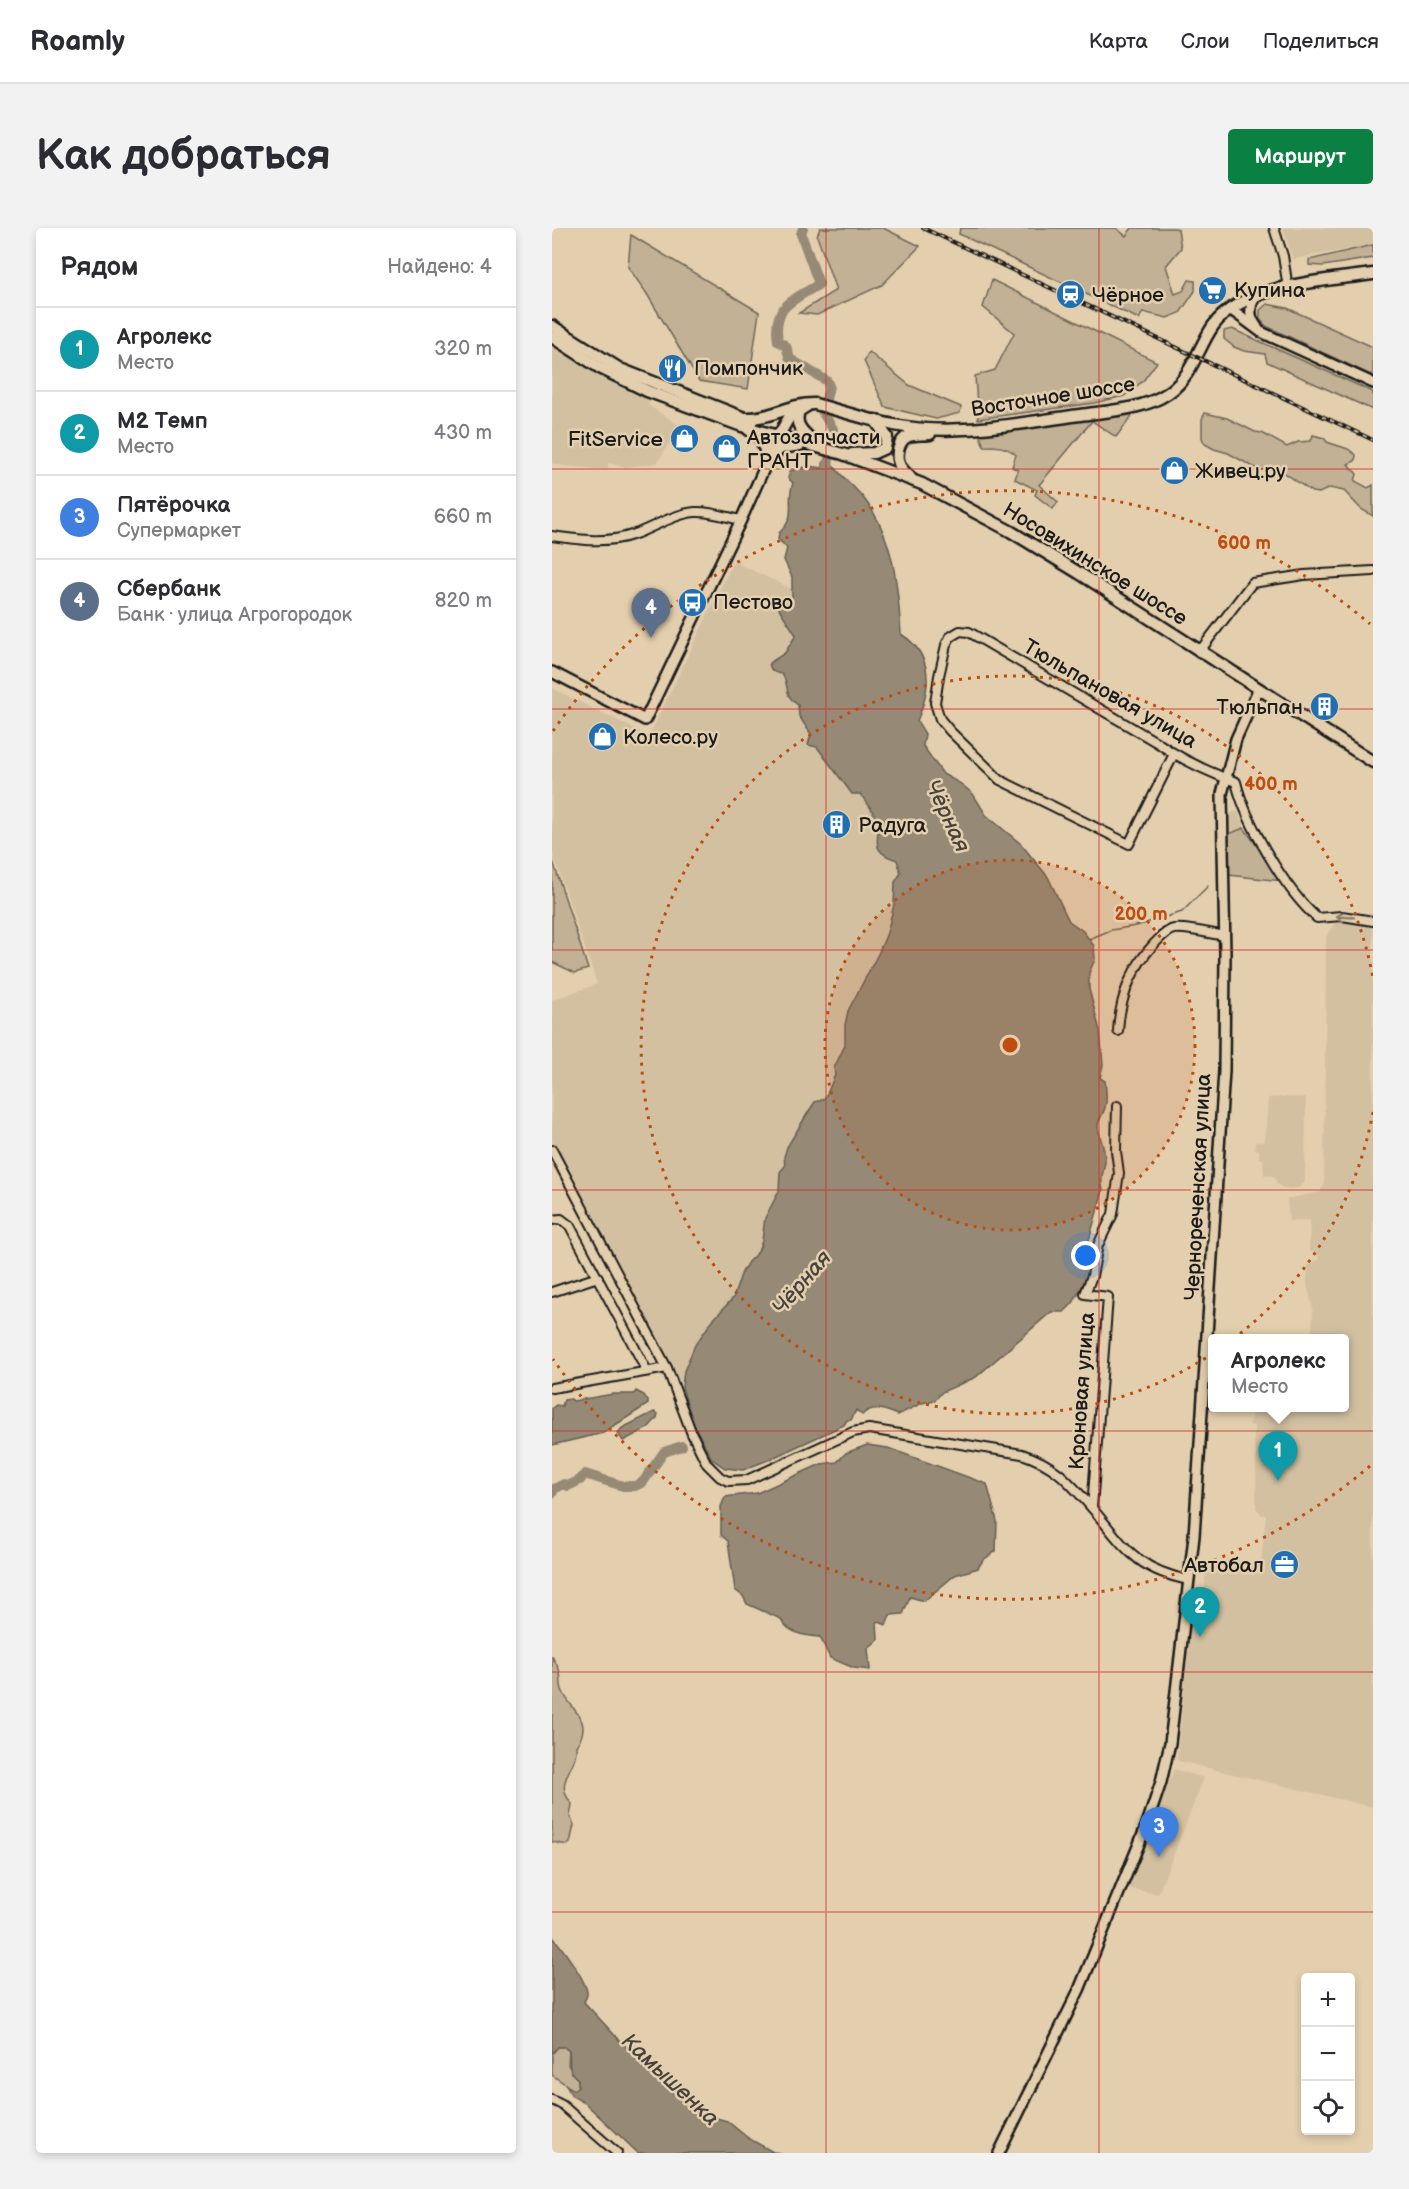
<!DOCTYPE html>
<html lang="ru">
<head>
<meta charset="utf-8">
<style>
  body { margin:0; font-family:"Balsamiq Sans",sans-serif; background:#f2f2f3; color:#2b2b33 }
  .controls { position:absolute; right:18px; bottom:18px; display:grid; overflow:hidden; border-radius:6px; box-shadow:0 3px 9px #0003 }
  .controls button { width:54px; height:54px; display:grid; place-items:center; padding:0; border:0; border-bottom:2px solid #e1e1e2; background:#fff; color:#2b2b33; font:30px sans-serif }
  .you { position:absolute; left:534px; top:1028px; width:21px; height:21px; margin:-15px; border:4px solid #fff; border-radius:50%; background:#1a73e8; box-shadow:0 0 0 9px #1a73e833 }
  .badge { display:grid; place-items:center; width:39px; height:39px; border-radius:50%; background:#0b8043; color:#fff; font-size:20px; font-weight:700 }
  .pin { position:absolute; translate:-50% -50px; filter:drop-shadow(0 2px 3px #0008) }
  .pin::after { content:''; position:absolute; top:32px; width:21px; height:18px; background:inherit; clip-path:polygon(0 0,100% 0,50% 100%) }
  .popup { position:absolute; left:656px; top:1106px; width:141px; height:78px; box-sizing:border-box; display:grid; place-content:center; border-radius:6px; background:#fff; filter:drop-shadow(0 2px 4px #0005); font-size:20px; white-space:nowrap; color:#7c7c81 }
  .popup b { font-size:22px; color:#2b2b33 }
  .popup::after { content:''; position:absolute; left:50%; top:100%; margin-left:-12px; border:12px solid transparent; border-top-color:#fff }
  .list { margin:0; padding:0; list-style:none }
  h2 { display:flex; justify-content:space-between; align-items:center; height:78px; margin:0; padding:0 24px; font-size:26px }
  h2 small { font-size:20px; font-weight:400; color:#7c7c81 }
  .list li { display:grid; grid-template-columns:39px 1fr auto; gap:18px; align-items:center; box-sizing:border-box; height:84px; padding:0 24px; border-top:2px solid #e1e1e2 }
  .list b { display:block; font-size:22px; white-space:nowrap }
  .list p { margin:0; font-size:20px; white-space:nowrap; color:#7c7c81 }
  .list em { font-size:20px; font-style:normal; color:#7c7c81 }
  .icon { flex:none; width:33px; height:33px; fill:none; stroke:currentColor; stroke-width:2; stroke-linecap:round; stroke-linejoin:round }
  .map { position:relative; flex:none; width:821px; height:1925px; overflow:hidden; border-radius:6px }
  header { display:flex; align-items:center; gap:36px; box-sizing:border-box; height:84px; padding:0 30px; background:#fff; border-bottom:2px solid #e1e1e2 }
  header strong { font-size:28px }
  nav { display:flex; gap:33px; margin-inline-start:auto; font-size:21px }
  .intro { display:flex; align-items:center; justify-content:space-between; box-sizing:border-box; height:144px; padding:0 36px }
  h1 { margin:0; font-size:42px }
  .button { padding:15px 27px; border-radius:6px; background:#0b8043; color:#fff; font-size:21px; font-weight:700 }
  main { display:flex; gap:36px; padding:0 36px }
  aside { flex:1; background:#fff; border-radius:6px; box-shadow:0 3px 9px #0003 }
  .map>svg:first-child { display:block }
  .built { fill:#d2c0a1 }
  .green { fill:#c2b195; stroke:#6f6658; stroke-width:1.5 }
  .water { fill:#968a76; stroke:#655e52; stroke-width:1.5 }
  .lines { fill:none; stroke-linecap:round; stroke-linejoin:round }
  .stream { stroke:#655e52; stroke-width:1.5 }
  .river { stroke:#968a76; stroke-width:10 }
  .minor-casing { stroke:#1c1c1c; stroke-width:12 }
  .tertiary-casing { stroke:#1c1c1c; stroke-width:14 }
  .secondary-casing { stroke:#1c1c1c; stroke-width:15 }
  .minor { stroke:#e3cfad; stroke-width:8 }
  .tertiary { stroke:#e3cfad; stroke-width:9 }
  .secondary { stroke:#e3cfad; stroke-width:10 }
  .rail-casing { stroke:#1c1c1c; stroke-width:4 }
  .rail { stroke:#e3cfad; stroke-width:1.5; stroke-dasharray:4.5; stroke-linecap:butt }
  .oneway { stroke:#897e6c }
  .grid { fill:none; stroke:#d62828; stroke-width:1.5; stroke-opacity:0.55 }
  .ring { fill:none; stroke:#bf4d0f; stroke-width:3; stroke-dasharray:3 6 }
  .labels { text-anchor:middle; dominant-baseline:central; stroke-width:5; stroke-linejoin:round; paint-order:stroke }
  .poi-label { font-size:21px; fill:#1c1c1c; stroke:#e3cfad; text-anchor:start }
  .street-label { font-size:21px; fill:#1c1c1c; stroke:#e3cfad }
  .water-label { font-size:22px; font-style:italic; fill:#47423c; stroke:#e3cfad }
  .centre { fill:#bf4d0f; stroke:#e3cfad; stroke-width:3 }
  .ring-label { font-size:18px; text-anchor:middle; font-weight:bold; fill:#bf4d0f; stroke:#e3cfad; stroke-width:5; stroke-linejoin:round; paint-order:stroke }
</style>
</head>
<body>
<header>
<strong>Roamly</strong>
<nav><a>Карта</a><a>Слои</a><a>Поделиться</a></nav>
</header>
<div class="intro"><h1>Как добраться</h1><a class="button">Маршрут</a></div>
<main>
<aside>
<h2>Рядом<small>Найдено: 4</small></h2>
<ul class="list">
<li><span class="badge" style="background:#0f9aa8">1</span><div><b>Агролекс</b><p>Место</p></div><em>320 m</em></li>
<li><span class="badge" style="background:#0f9aa8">2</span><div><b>М2 Темп</b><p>Место</p></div><em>430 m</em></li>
<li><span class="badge" style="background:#3f7fe0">3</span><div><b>Пятёрочка</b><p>Супермаркет</p></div><em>660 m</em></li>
<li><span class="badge" style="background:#5c6f8a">4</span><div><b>Сбербанк</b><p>Банк · улица Агрогородок</p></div><em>820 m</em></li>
</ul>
</aside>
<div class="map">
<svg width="821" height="1925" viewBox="0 0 821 1925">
  <rect width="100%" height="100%" fill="#e3cfad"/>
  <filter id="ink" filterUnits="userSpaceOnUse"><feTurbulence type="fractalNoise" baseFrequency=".0167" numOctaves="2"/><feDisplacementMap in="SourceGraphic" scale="12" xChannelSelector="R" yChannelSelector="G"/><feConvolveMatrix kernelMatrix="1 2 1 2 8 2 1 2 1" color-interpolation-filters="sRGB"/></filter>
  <g filter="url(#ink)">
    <g class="built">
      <polygon points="731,0 821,0 821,17 741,31"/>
      <polygon points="0,114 100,170 96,177 128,198 105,235 74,239 56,235 56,242 11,238 0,235"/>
      <polygon points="183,330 188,333 187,336 240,361 240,369 226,379 244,407 233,425 221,431 222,445 231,446 234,452 235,464 238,471 246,477 247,488 259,506 265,518 300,565 308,566 324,588 326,621 332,627 346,632 349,645 343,654 342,677 335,705 293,797 293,817 284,833 283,846 275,866 272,871 263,874 232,929 233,938 228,944 227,963 213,990 210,1013 206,1024 196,1034 190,1044 181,1070 160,1093 132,1143 130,1159 0,913 0,772 45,756 0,623 0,460 97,508"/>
      <polygon points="686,583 692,600 674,607 674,587"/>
      <polygon points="790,692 821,698 821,1579 626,1533 625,1531 639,1396 644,1366 646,1364 653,1364 653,1338 708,1342 714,1287 710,1287 704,1280 704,1221 702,1220 702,1198 698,1197 700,1182 705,1182 706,1180 792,1180 792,1110 760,1110 761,1080 755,1056 756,1037 767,1032 765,1026 757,1023 758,992 737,993 735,971 769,964 770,960 772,958 774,709 781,697"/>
      <polygon points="729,869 754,869 753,954 746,960 733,961 725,956 722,948 712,947 711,931 707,930 707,922 703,921 703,914 711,914 713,911 716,870"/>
      <polygon points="622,1541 652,1550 606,1666 575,1660"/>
    </g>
    <g class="green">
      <polygon points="268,0 331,0 368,18 330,57 265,87 247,85 284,62 265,8"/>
      <polygon points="408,0 564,0 574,8 580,0 623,0 626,1 629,20 614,38 623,66 631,63 637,52 643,53 643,63 628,85 615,90 591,84 587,91 407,6"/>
      <polygon points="79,7 207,84 196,161 147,153 95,66 76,39"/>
      <polygon points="821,17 821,30 771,38 757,37 757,32"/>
      <polygon points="440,52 605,134 591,153 572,168 542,175 426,191 423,148 443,142 462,105 431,79"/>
      <polygon points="715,76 735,80 821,119 821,148 714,98 708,91 708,82"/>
      <polygon points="680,101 821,164 821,182 715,134 713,126 692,123 682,119 672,111 672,103"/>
      <polygon points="317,124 357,157 409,179 408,185 384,191 333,179 312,133"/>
      <path d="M 583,184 L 564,209 L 540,193 L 487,257 L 506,274 L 501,281 L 483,267 L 485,262 L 463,251 L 466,242 L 460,239 L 464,227 C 455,218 444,218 432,218 L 426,203 Z"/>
      <polygon points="653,185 675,190 703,204 710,205 735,219 746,214 759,213 761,207 772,210 775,214 796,221 804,227 803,233 796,236 805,246 803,253 816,260 821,257 821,288 809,281 792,263 778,260 767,265 760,264 727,241 707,242 676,225 662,221 653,216 650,210 650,191"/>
      <polygon points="692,600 730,653 677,647 674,607"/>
      <polygon points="0,630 36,741 23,745 0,734"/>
      <path d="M 0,1428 C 2,1432 5,1437 7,1441 C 10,1448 7,1456 11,1464 C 21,1485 42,1493 24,1518 C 26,1540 0,1554 20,1576 L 18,1589 L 22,1597 L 18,1615 L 15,1617 L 0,1614 Z"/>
      <polygon points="12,1818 17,1823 16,1837 26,1851 26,1858 22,1862 0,1847 0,1823 6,1819"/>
    </g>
    <g class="water">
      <path d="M 276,230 C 286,247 302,257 313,272 C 342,310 346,359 349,406 C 382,427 379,461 365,493 L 373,506 L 371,518 L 391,546 L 409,556 L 421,566 L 434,587 L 469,616 L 496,649 L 517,693 L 531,703 L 542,718 L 543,731 L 537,745 L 537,761 L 548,803 L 551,837 L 548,850 L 553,853 C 554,863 556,875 551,885 C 549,890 546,892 546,898 C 547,909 554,922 553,934 C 551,945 548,951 551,962 L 537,1012 L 538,1044 L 521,1075 L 512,1084 L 499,1084 L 424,1149 L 390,1164 L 383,1172 L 370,1175 L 346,1187 C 333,1182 321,1176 310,1187 L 304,1182 L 299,1192 L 295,1192 L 292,1197 L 216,1232 L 191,1242 L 173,1240 L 160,1231 L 141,1195 L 130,1159 L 132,1143 L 143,1117 L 160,1093 L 181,1070 L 190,1044 L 196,1034 L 206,1024 L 210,1013 L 213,990 L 227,963 L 228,944 L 233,938 L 232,929 L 235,919 L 257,883 L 263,874 L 272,871 L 275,866 L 283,847 L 282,840 L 293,817 L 293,797 L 296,783 L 326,726 L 335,705 L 342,677 L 343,654 L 349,645 L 345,632 C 311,621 334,609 322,586 C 319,579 313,572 308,566 L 300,566 L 265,519 L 256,517 L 259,506 L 247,488 L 246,477 C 230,466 239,459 230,446 C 222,445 219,444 217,435 L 233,425 L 244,407 L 226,379 L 240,369 L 240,349 L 232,332 L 235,320 L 226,311 L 227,305 C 247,286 233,277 241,255 L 236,250 L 238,243 L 256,238 L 271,240 L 271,235 Z"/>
      <polygon points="84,1163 92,1167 96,1173 96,1176 51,1205 0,1217 0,1180 4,1177 10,1178 12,1172 19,1171 21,1173 61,1166 82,1166"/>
      <polygon points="102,1184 106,1186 105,1190 96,1200 71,1213 66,1205 70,1200"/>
      <path d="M 315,1217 L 336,1220 L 435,1256 L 445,1293 L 444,1323 L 431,1332 L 426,1340 L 403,1347 L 372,1373 L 358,1369 L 351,1386 L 338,1387 L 334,1397 L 325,1393 L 326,1412 L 316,1420 L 318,1442 L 302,1440 L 278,1430 L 268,1409 C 254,1408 236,1406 229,1391 L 195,1376 L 191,1368 L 183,1362 L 176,1313 L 169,1307 L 169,1279 L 173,1269 L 205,1265 L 269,1236 L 285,1234 L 294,1225 Z"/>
      <path d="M 0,1708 C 8,1717 35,1753 35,1765 C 36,1767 33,1772 32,1774 L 69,1814 L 111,1852 L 119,1864 L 154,1887 L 175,1893 L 196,1910 L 221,1924 L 229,1925 L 86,1925 L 33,1875 L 20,1868 L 15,1859 L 22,1862 L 26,1858 L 26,1851 C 14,1843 19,1835 17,1823 L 12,1819 L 6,1819 L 1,1825 L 0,1823 Z"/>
    </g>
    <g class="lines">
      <polyline class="stream" points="537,711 559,702 584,698 630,684 656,658"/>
      <g class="river">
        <path d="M 251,0 L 249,6 L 267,56 C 241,73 220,77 226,113 L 234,118 L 238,131 L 275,153 L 277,158 L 271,185 L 281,201 L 275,245"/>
        <polyline points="0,1266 2,1261 12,1256 16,1258 28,1252 33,1246 71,1258 83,1258 91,1254 112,1224 130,1218"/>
      </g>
      <defs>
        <g id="minor">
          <polyline points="722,0 731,28 736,60"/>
          <path d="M 0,308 C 28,312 56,316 83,306 C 102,299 122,286 143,284 C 159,283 174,289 189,292"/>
          <polyline points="647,424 700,355 752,347 821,343"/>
          <path d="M 622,526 L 577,616 L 448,552 L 398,503 L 388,491 L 383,475 L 387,448 L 394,417 L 398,409 L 408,403 L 417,404 L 606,515 C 630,532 656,544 684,554 C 694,595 733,662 765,690 L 790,688 L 821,693"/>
          <path d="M 566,803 C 568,769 579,740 603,715 C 608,710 615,702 622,701 C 631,699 662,706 673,708"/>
          <path d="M 565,878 L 564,923 L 567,945 L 561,986 L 546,1017 L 540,1048 L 533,1066 L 556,1069 L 540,1280 C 572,1318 584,1342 637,1352"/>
          <path d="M 0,922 L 115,1140 L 140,1206 L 155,1236 L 168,1249 L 176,1253 L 195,1252 L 301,1204 L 317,1201 L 470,1226 C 504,1237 517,1254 540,1280"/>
          <polyline points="0,992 9,991 18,998 95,1143"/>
          <polyline points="0,1064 46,1049"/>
          <polyline points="0,1160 115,1140"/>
          <polyline points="0,1872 10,1877 65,1925"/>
        </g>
        <g id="tertiary">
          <path d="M 703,68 C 697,80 697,89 705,99"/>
          <polyline points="678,81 709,104 821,155"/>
          <polyline points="0,444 93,492 189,292 227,207"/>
          <polyline points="447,1925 527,1762 594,1599 609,1554 618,1515 642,1308 672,843 673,726 670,566 684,511 706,462"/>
        </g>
        <g id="secondary">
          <polyline points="0,98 68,141 200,193"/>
          <polyline points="0,109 48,140 95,163 190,198 291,226 370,256 458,303 527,345 821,534"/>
          <path d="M 255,178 L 247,183 C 241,199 254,206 264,216"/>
          <path d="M 194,190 C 219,191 239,175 263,176 C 289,183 316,192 342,197 C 404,209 467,195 528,187 C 556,183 591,182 616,165 C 639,150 646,120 661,98 C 691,56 773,53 821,46"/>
          <polyline points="196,201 209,211 216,231 229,220 248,217"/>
          <polyline points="227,207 243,179"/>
          <polyline points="300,226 322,225 333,220 335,209 323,192"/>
          <path d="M 358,249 C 355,246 350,242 348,238 C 343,228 346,212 357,208 C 363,206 371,207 378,206"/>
        </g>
      </defs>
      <use href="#minor" class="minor-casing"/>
      <use href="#tertiary" class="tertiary-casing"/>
      <use href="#secondary" class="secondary-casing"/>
      <use href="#minor" class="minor"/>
      <use href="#tertiary" class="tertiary"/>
      <use href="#secondary" class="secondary"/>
      <defs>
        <polyline id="rail" points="371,0 821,212"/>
      </defs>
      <use href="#rail" class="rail-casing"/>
      <use href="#rail" class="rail"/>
    </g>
    <defs><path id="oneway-shaft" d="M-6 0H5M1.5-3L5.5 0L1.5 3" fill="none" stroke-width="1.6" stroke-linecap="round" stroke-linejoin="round" transform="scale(1.5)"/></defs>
    <use class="oneway" href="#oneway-shaft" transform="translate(793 689) rotate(-177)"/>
  </g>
  <path class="grid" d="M 274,0 L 274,1925M 547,0 L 547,1925M 0,241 L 821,241M 0,481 L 821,481M 0,722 L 821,722M 0,962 L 821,962M 0,1203 L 821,1203M 0,1444 L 821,1444M 0,1684 L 821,1684"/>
  <circle cx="458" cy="817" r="185" fill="#bf4d0f" fill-opacity=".12"/>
  <g class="ring">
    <circle cx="458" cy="817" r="185"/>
    <path d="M821 884A369 369 0 1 1 821 750"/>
    <path d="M818 1238A554 554 0 0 1 1 1131M1 503A554 554 0 0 1 818 396"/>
  </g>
  <defs>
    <symbol id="supermarket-disc" viewBox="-11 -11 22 22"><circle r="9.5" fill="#1f6fb2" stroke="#e3cfad"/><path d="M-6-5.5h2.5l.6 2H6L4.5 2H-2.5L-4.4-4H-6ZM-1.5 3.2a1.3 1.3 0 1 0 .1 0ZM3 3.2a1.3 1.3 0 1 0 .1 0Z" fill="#fff"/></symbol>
    <symbol id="station-disc" viewBox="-11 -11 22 22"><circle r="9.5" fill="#1f6fb2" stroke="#e3cfad"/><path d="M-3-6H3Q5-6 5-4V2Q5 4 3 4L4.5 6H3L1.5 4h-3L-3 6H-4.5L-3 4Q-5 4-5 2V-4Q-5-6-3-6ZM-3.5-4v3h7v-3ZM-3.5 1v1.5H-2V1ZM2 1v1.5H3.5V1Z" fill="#fff"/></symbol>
    <symbol id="restaurant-disc" viewBox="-11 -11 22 22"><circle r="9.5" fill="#1f6fb2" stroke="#e3cfad"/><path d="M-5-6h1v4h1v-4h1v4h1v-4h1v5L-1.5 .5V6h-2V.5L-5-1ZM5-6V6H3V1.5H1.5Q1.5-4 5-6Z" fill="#fff"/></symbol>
    <symbol id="shop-disc" viewBox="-11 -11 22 22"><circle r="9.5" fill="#1f6fb2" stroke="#e3cfad"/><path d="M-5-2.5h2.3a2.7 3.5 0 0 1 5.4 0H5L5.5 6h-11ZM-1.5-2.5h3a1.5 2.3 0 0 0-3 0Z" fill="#fff"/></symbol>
    <symbol id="bus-disc" viewBox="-11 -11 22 22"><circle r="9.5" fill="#1f6fb2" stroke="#e3cfad"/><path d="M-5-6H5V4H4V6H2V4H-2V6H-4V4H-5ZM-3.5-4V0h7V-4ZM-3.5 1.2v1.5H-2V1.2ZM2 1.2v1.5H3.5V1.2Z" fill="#fff"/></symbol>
    <symbol id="building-disc" viewBox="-11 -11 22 22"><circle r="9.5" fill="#1f6fb2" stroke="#e3cfad"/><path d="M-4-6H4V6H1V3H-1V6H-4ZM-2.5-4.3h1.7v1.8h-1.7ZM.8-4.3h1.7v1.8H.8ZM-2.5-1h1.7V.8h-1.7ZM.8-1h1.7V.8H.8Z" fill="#fff"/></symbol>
    <symbol id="office-disc" viewBox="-11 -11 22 22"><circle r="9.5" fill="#1f6fb2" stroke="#e3cfad"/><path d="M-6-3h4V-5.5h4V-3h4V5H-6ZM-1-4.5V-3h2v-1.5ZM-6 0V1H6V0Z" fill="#fff"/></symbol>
  </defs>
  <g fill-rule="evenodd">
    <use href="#supermarket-disc" x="644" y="46" width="33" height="33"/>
    <use href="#station-disc" x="502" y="50" width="33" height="33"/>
    <use href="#restaurant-disc" x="104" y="124" width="33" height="33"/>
    <use href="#shop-disc" x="116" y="194" width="33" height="33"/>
    <use href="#shop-disc" x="158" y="204" width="33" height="33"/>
    <use href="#shop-disc" x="606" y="226" width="33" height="33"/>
    <use href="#bus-disc" x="124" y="358" width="33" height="33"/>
    <use href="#building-disc" x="756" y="462" width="33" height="33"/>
    <use href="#shop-disc" x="34" y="492" width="33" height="33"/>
    <use href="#building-disc" x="268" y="580" width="33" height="33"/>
    <use href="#office-disc" x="716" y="1320" width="33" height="33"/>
  </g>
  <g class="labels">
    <g class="poi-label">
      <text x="682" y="62">Купина</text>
      <text x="540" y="67">Чёрное</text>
      <text x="142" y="140">Помпончик</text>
      <text x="195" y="209">Автозапчасти<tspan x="195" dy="24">ГРАНТ</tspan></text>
      <text x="111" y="211" text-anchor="end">FitService</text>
      <text x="643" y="243">Живец.ру</text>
      <text x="161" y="374">Пестово</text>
      <text x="751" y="479" text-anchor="end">Тюльпан</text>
      <text x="71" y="509">Колесо.ру</text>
      <text x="306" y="597">Радуга</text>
      <text x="712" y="1337" text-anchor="end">Автобал</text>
    </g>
    <g class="street-label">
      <text transform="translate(501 169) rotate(-9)">Восточное шоссе</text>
      <text transform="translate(543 336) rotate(32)">Носовихинское шоссе</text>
      <text transform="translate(558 466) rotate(30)">Тюльпановая улица</text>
      <text transform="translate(646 959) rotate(-87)">Чернореченская улица</text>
      <text transform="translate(530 1163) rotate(-86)">Кроновая улица</text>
    </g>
    <g class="water-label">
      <text transform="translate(395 588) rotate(65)">Чёрная</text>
      <text transform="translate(250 1055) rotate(-49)">Чёрная</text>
      <text transform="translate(118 1852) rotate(43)">Камышенка</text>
    </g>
  </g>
  <circle cx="458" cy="817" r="9" class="centre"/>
  <g class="ring-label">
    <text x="692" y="321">600 m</text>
    <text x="719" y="562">400 m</text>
    <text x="589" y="692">200 m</text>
  </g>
</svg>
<div class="controls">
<button>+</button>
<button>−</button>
<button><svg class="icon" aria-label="locate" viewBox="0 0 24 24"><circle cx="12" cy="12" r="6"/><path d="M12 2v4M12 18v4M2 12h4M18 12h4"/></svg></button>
</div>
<div class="you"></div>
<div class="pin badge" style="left:726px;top:1253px;background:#0f9aa8">1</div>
<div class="popup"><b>Агролекс</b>Место</div>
<div class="pin badge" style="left:648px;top:1409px;background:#0f9aa8">2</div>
<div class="pin badge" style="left:607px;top:1629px;background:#3f7fe0">3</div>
<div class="pin badge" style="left:99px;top:410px;background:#5c6f8a">4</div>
</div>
</main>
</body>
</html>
